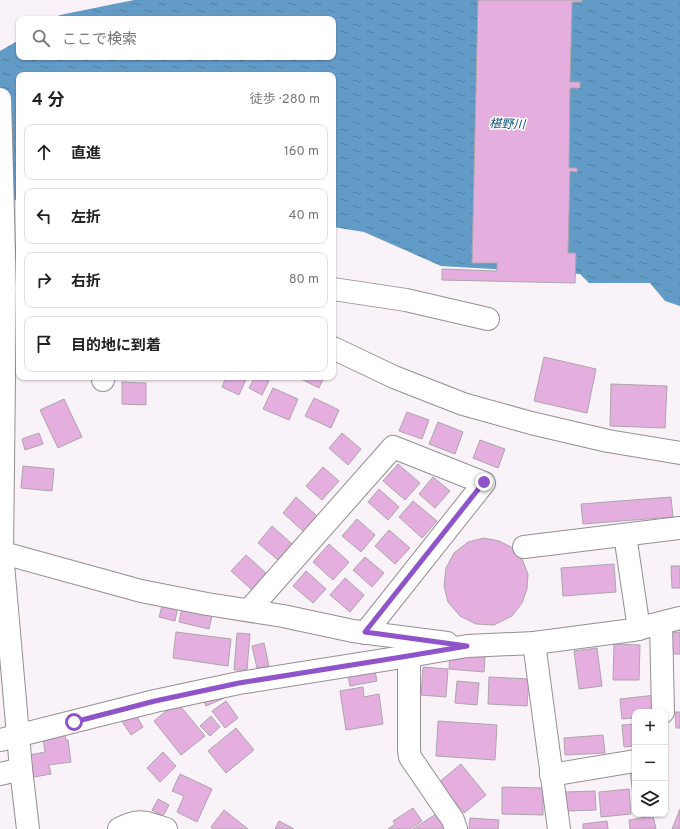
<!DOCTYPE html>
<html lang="ja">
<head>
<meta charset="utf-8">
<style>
  body { margin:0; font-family:Overpass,"Noto Sans JP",sans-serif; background:#f2f2f2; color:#222 }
  .controls { position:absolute; right:12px; bottom:12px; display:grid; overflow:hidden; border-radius:8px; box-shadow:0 1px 3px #0004 }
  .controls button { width:36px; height:36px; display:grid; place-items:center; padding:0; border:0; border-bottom:1px solid #e0e0e0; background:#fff; color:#222; font:20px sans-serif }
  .stop { position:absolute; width:12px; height:12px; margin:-9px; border:3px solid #8f53ca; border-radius:50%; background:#fff }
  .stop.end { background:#8f53ca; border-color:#fff; box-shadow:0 1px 4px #0008 }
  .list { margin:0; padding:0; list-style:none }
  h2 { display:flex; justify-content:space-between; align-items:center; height:52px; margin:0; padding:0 16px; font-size:17px }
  h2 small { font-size:13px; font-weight:400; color:#767676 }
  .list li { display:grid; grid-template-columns:26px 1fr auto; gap:12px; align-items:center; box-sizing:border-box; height:56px; margin:0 8px 8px; padding:0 8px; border:1px solid #e0e0e0; border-radius:8px }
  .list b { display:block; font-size:15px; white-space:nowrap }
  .list em { font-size:13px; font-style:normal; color:#767676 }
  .icon { flex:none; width:22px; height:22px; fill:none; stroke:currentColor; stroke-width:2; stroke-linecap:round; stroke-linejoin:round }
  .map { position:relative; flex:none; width:680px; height:829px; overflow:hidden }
  .search { position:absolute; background:#fff; box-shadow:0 1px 3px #0004; left:16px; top:16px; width:320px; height:44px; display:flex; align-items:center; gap:10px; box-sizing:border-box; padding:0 14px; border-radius:8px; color:#767676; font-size:15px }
  .panel { position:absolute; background:#fff; box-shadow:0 1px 3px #0004; left:16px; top:72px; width:320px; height:308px; border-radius:8px }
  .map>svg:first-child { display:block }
  .water { fill:url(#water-ripples) }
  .building { fill:#e4afdf; stroke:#aca5ab }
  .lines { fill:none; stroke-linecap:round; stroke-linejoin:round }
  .minor-casing { stroke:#958e94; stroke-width:24 }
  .minor { stroke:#fff; stroke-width:22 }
  .minor-bridge-casing { stroke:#958e94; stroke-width:24; stroke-linecap:butt }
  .minor-bridge { stroke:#fff; stroke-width:22 }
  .route { stroke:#8f53ca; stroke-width:5 }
  .labels { text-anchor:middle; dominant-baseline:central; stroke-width:3; stroke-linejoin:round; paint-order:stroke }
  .water-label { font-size:12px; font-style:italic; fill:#10537d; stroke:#fff }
</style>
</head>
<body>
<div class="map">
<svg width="680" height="829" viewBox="0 0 680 829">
  <defs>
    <pattern id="water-ripples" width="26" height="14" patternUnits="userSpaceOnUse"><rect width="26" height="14" fill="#639bc7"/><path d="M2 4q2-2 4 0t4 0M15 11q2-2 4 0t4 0" fill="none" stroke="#527ea2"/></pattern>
  </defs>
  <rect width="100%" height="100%" fill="#f9f2f8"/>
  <polygon class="water" points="134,0 680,0 680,306 665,301 650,283 589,283 580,274 441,266 364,232 333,227 333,75 19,75 19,200 0,201 0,51 19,40 19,57 333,57 333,19 53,19 60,15"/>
  <g class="building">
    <polygon points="478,0 582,0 582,2 572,2 570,82 580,82 580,88 570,88 569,168 577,168 577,172 570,171 568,253 576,253 575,283 442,280 442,269 497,271 497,263 472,263"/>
    <polygon points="544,357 596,369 587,413 534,401"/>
    <polygon points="226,377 247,377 239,395 222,387"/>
    <polygon points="255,377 260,377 269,381 262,395 249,388"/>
    <polygon points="297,377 324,377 319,388"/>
    <polygon points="122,382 146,383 146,405 122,404"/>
    <polygon points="611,384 667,386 665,428 610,426"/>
    <polygon points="273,388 298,399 289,420 263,409"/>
    <polygon points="314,398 339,410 331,428 305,416"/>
    <polygon points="64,399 82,437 58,448 40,410"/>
    <polygon points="407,412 429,420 422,439 399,431"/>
    <polygon points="438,422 463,432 455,454 429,444"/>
    <polygon points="39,433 43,444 25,450 22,439"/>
    <polygon points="342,433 361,449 348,465 329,448"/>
    <polygon points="480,440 505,449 498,468 473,458"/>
    <polygon points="398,464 420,483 405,500 383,481"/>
    <polygon points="23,466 54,469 52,491 21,488"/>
    <polygon points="323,467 339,481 322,500 306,486"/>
    <polygon points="433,477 450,491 435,508 419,494"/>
    <polygon points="379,489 399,507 388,520 368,502"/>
    <polygon points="296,497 317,516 304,532 283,513"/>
    <polygon points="671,497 673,517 583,524 581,504"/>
    <polygon points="413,501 437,521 422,538 399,517"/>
    <polygon points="357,519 375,535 361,552 342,536"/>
    <polygon points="272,526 292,544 278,560 258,543"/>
    <polygon points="389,530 410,548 395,564 375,546"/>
    <polygon points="484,538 499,541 513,548 522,559 528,574 527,589 522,603 512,616 494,625 476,624 460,616 448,602 444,586 446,568 454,553 468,542"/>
    <polygon points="329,544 349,562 333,580 313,562"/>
    <polygon points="246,555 266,573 252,590 231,571"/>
    <polygon points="365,557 384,573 372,587 353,570"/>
    <polygon points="614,564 616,592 563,596 561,568"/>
    <polygon points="671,566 680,566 680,588 672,588"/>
    <polygon points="306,571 326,589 313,603 293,586"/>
    <polygon points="345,578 364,595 350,612 330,595"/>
    <polygon points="163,602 178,606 175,621 159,617"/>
    <polygon points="183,604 213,611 209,629 179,622"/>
    <polygon points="176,632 231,639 228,666 173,658"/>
    <polygon points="680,632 680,654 672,654 671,633"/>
    <polygon points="237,633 250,634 247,670 234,670"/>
    <polygon points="264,643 269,666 257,668 252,646"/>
    <polygon points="614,644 640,645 639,680 613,680"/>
    <polygon points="597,648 602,686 579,689 574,651"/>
    <polygon points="450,654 485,657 484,672 449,669"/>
    <polygon points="374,666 377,681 350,686 347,671"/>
    <polygon points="423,667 448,669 446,697 421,695"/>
    <polygon points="489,677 529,679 527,706 488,704"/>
    <polygon points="457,681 479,683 477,705 455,703"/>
    <polygon points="363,687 364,697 379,694 383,724 346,730 340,691"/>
    <polygon points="218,688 222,699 206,706 201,695"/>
    <polygon points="656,695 658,712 635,712 635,718 622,719 620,699"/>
    <polygon points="226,701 238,718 225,728 212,711"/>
    <polygon points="177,702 205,736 181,755 154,721"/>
    <polygon points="134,712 143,727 131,735 121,720"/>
    <polygon points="675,712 680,712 680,728 676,728"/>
    <polygon points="211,716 220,727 210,736 200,726"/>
    <polygon points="438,721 497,725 495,760 436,756"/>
    <polygon points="635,724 635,746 624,747 622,725"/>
    <polygon points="236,728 254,750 226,773 208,751"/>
    <polygon points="64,729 66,740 68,740 71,762 49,765 51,774 34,777 29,755 45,752 42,732"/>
    <polygon points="603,735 605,753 565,755 564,738"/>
    <polygon points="163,752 176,766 160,782 147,768"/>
    <polygon points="461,764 486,795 464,813 439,782"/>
    <polygon points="630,770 635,770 635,794 633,795"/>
    <polygon points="180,774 212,789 197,822 177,812 184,796 172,791"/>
    <polygon points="502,787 543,788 543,815 502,814"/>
    <polygon points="629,789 631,814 601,817 599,792"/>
    <polygon points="595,791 596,810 566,811 565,792"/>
    <polygon points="158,799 169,805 163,816 152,810"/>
    <polygon points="413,808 422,821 410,829 388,829 395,824 393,821"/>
    <polygon points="680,809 680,829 672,829"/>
    <polygon points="224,810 248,829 213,829 211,827"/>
    <polygon points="436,814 445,829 413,829"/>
    <polygon points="653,816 656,829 630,829 629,820"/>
    <polygon points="470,818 499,820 498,829 469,829"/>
    <polygon points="279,821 294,829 275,829"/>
    <polygon points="607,821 608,829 583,829 583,824"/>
  </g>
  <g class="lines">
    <defs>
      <g id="minor">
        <polyline points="0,258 19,257"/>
        <polyline points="5,289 2,553 21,769 28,829"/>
        <polyline points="333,289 406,300 488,319"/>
        <polyline points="333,348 394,377 463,404 531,423 608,441 680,453"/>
        <polyline points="103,380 103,377"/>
        <polyline points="625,535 639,629"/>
        <polyline points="524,547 680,528"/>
        <polyline points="0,552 141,591 207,604 283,616 353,631 447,643"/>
        <polyline points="249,610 393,447 484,483 365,633"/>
        <polyline points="661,623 663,712"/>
        <polyline points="534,643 559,829"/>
        <polyline points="409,656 409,750 410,757 453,820 456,829"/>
        <polyline points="0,740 155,701 239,683 409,656 467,646 534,643 633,630 680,618"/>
        <polyline points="0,774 21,769"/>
        <polyline points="551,775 635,761"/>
        <path d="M 119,829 C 139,818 146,822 166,829"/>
      </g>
    </defs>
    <use href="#minor" class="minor-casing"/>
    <use href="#minor" class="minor"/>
    <defs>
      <polyline id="minor-bridge" points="0,99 5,289"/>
    </defs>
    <use href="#minor-bridge" class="minor-bridge-casing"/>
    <use href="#minor-bridge" class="minor-bridge"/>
  </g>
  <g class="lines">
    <polyline class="route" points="74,722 155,701 239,683 408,656 467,646 365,632 484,482"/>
  </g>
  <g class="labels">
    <g class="water-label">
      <text transform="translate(507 125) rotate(2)">椹野川</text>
    </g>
  </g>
</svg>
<div class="controls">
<button>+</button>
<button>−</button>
<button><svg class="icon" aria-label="layers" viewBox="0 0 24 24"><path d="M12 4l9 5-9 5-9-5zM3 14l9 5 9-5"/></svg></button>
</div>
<div class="stop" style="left:74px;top:722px"></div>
<div class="stop end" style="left:484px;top:482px"></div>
<div class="search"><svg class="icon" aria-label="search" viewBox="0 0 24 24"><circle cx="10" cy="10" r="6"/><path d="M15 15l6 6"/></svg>ここで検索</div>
<section class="panel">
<h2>4 分<small>徒歩 · 280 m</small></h2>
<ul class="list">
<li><svg class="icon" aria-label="ahead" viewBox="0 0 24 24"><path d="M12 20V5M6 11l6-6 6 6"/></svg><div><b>直進</b></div><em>160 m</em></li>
<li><svg class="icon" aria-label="left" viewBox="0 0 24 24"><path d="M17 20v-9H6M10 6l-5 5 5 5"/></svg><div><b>左折</b></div><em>40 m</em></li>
<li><svg class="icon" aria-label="right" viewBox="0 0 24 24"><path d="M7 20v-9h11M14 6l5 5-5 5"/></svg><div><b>右折</b></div><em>80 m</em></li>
<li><svg class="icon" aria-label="arrive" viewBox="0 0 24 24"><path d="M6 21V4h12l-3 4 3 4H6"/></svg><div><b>目的地に到着</b></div></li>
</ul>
</section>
</div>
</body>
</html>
